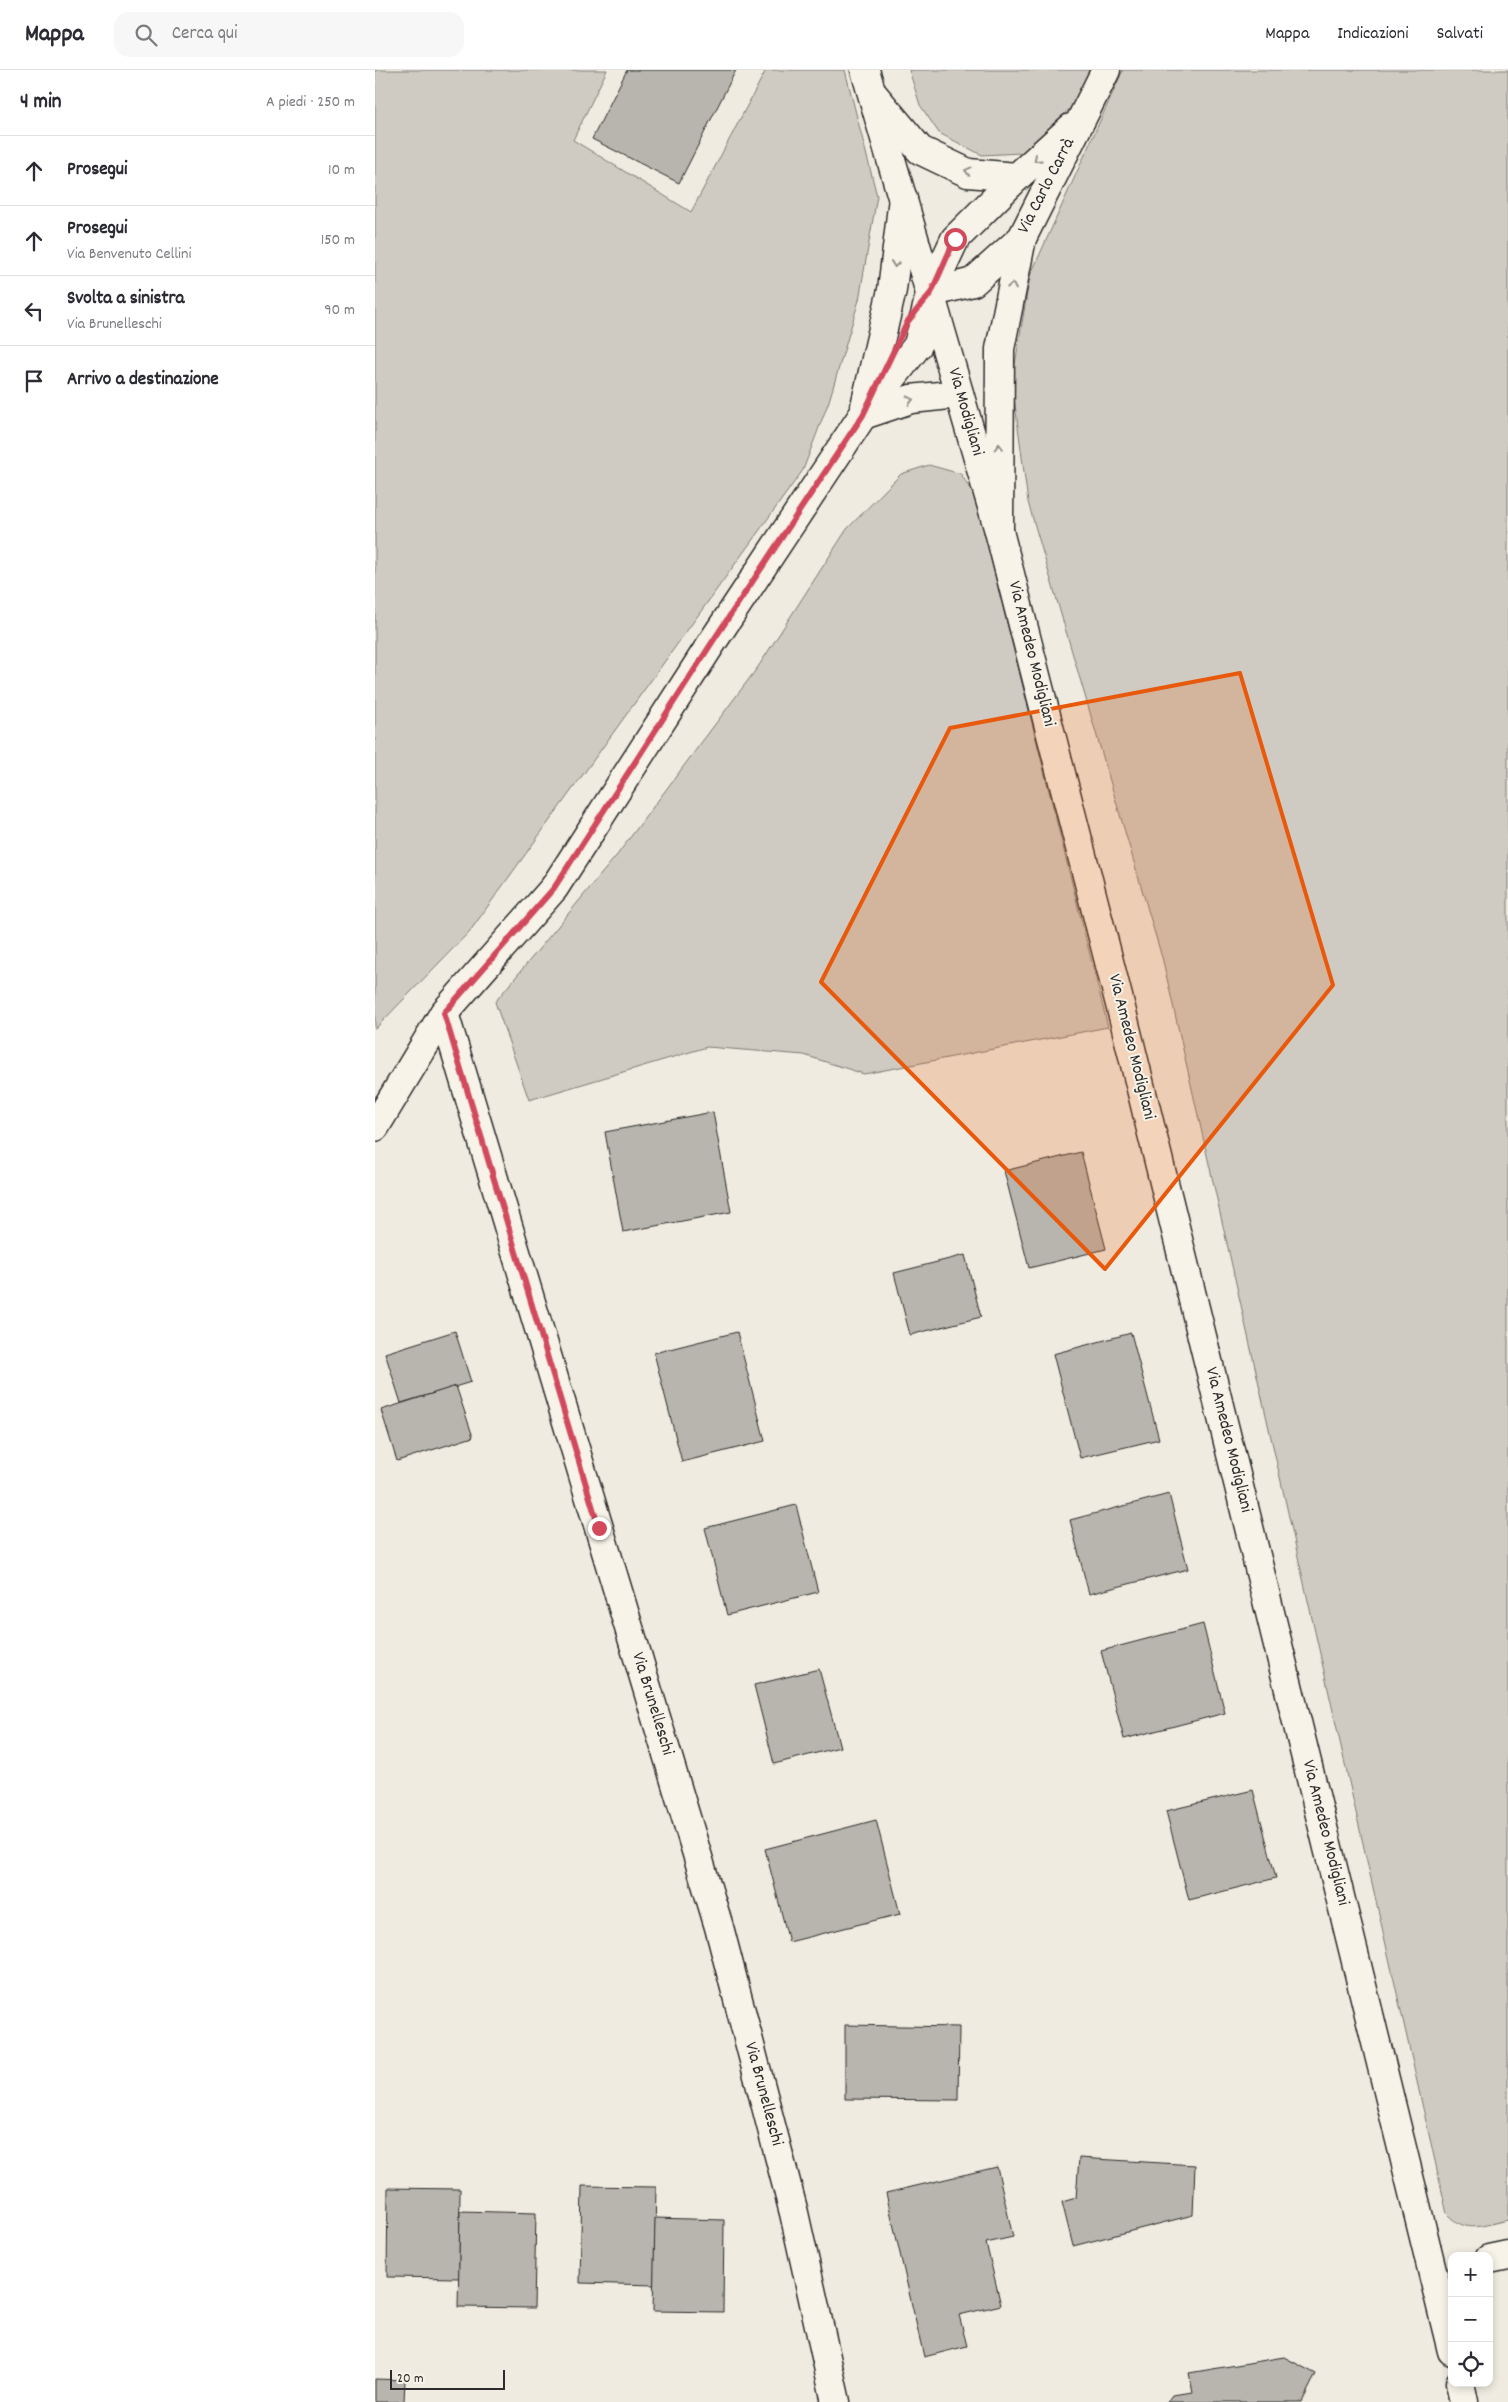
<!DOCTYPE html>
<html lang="it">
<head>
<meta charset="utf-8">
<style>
  body { margin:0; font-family:Dekko,sans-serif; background:#f7f7f7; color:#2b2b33 }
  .controls { position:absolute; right:15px; bottom:15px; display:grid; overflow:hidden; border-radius:10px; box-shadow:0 2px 8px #0003 }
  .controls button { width:45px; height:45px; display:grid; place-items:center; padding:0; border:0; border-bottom:1px solid #e1e1e2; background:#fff; color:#2b2b33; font:25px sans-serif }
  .scale { position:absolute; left:15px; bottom:12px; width:115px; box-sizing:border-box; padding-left:5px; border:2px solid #2b2b2b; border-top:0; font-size:14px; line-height:18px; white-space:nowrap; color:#2b2b2b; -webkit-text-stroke:4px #f7f3e8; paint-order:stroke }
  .stop { position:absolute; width:15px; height:15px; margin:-11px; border:4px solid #d1495b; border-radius:50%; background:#fff }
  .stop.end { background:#d1495b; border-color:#fff; box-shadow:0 1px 5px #0008 }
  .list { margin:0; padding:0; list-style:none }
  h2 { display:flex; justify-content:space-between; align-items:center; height:65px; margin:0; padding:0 20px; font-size:21px }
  h2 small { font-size:16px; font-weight:400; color:#7c7c81 }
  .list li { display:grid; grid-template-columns:32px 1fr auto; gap:15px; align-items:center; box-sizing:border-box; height:70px; padding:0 20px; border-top:1px solid #e1e1e2 }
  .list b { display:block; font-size:19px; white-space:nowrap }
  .list p { margin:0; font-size:16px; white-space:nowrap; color:#7c7c81 }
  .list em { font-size:16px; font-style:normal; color:#7c7c81 }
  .icon { flex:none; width:28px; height:28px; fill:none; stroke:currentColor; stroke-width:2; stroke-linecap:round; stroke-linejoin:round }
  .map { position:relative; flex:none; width:1133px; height:2332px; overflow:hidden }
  header { display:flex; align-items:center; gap:30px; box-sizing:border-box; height:70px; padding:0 25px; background:#fff; border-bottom:1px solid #e1e1e2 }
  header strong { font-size:24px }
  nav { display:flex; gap:28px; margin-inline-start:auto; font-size:18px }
  .search { width:350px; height:45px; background:#f7f7f7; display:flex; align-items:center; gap:12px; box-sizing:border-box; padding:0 18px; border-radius:15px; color:#7c7c81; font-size:19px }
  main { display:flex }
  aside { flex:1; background:#fff }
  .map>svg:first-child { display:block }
  .green { fill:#cfcbc2; stroke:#7d7b76 }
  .building { fill:#b8b5ae; stroke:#2b2b2b }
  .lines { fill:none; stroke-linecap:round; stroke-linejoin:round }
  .minor-casing { stroke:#2b2b2b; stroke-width:31 }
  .major-casing { stroke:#2b2b2b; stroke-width:31 }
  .highway-casing { stroke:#2b2b2b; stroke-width:31 }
  .minor { stroke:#f7f3e8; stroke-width:28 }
  .major { stroke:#f7f3e8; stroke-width:28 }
  .highway { stroke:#f7f3e8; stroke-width:28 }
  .oneway { stroke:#918f8a }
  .route { stroke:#d1495b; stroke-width:6 }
  .marked { fill:#e8590c; fill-opacity:0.2; stroke:#e8590c; stroke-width:4; stroke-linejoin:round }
  .labels { text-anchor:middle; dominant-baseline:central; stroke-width:4; stroke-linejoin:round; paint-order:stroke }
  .street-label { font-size:18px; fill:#2b2b2b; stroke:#f7f3e8 }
</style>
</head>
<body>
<header>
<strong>Mappa</strong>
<div class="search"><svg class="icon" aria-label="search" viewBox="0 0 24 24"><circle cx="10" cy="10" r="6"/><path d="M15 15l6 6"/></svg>Cerca qui</div>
<nav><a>Mappa</a><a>Indicazioni</a><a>Salvati</a></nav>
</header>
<main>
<aside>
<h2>4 min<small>A piedi · 250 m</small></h2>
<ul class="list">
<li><svg class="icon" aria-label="ahead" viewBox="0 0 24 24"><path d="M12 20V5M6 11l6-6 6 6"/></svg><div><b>Prosegui</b></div><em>10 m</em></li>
<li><svg class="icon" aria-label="ahead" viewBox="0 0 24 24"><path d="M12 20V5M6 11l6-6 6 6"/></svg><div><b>Prosegui</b><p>Via Benvenuto Cellini</p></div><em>150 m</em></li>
<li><svg class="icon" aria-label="left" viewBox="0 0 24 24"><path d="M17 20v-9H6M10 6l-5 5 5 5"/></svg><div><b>Svolta a sinistra</b><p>Via Brunelleschi</p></div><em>90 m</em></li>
<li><svg class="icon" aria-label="arrive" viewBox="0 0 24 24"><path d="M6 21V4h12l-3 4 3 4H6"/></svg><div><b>Arrivo a destinazione</b></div></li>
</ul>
</aside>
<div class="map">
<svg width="1133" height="2332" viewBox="0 0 1133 2332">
  <rect width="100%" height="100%" fill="#efebe0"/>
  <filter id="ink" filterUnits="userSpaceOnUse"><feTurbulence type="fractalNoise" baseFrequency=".02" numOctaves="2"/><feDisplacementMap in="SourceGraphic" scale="10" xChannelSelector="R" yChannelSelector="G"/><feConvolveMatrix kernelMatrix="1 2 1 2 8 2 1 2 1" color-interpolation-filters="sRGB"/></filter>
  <g filter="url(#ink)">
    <g class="green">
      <polygon points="0,0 232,0 198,70 316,142 391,0 470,0 502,126 484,230 454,331 428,400 95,861 0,959"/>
      <polygon points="534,0 716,0 701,33 647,83 607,85 564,63 545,35"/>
      <path d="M 748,0 L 1133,0 L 1133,2150 C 1107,2155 1092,2165 1072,2144 L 788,891 L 653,432 L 637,312 L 655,206 Z"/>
      <polygon points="554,395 586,404 601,429 733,957 489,1004 429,985 332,977 154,1030 120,932 242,785 383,597 472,459 526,404"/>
    </g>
    <g class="building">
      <polygon points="252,0 361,0 304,113 217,69"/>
      <polygon points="338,1042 356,1142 248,1162 230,1062"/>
      <polygon points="706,1082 731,1179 654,1198 629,1101"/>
      <polygon points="590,1185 606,1247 535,1265 519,1203"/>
      <polygon points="80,1261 96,1312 26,1333 10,1283"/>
      <polygon points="362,1262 390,1371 307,1392 279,1283"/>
      <polygon points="756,1263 784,1369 705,1388 678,1284"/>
      <polygon points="81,1316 98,1367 22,1391 6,1340"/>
      <polygon points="794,1424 813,1499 714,1524 695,1450"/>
      <polygon points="421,1435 443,1522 352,1545 330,1458"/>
      <polygon points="828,1554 850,1643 749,1669 726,1581"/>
      <polygon points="444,1599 465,1677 399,1694 379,1615"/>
      <polygon points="878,1720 901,1808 814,1830 791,1741"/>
      <polygon points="501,1750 525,1844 414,1872 390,1779"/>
      <polygon points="470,1955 584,1957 583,2030 470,2029"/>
      <polygon points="704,2088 820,2095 818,2145 698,2176 687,2132 701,2128"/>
      <polygon points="622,2097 638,2167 611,2173 626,2235 584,2245 592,2276 549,2287 511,2123"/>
      <polygon points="207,2116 281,2117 279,2215 205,2213"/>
      <polygon points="13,2118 85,2119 84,2208 12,2207"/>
      <polygon points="85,2141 161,2143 159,2238 83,2237"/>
      <polygon points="280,2148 349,2150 348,2242 278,2241"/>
      <polygon points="909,2287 941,2304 927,2332 792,2332 797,2325 818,2322 814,2303"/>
      <polygon points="0,2309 30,2310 29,2332 0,2332"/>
    </g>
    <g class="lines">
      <defs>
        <g id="minor">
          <polyline points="555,223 624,461 750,954 1077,2281"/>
          <polyline points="490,336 517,220 528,128"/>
          <polyline points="488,345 536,329 584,324"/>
          <polyline points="69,943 344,1857 419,2143 461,2332"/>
          <polyline points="0,1057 69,943 179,818 338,571 488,345 543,275 555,224"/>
          <polyline points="1114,2189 1133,2185"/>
          <polyline points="1085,2313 1089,2332"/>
        </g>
        <g id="major">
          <polyline points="498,24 545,80 593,103 642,107"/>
          <polyline points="555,223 598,212 647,168 731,0"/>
          <polyline points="555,223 580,169 642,107 696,58"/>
          <polyline points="624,461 625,279 647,168"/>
        </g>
        <polyline id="highway" points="490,0 555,223"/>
      </defs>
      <use href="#minor" class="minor-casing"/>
      <use href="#major" class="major-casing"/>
      <use href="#highway" class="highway-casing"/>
      <use href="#minor" class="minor"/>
      <use href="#major" class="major"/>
      <use href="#highway" class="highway"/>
    </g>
    <defs><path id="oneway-chevron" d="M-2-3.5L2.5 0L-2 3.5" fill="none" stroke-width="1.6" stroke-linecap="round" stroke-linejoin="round" transform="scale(1.25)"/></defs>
    <g class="oneway">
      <use href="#oneway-chevron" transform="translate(662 89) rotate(138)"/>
      <use href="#oneway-chevron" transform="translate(593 101) rotate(-165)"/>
      <use href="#oneway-chevron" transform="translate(520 194) rotate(97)"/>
      <use href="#oneway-chevron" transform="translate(637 216) rotate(-79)"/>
      <use href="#oneway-chevron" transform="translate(535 330) rotate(-13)"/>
      <use href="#oneway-chevron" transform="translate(624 377) rotate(-90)"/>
    </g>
  </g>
  <g class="lines" filter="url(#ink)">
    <polyline class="route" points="224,1458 69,943 179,818 338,571 488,345 533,251 556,223 580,169"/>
  </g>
  <path class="marked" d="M 865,603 L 958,915 L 730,1199 L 446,912 L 575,658 Z"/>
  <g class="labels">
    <g class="street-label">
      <text transform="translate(672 116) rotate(-63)">Via Carlo Carrà</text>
      <text transform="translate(590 342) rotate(74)">Via Modigliani</text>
      <text transform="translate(656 584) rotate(76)">Via Amedeo Modigliani</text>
      <text transform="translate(756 977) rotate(76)">Via Amedeo Modigliani</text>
      <text transform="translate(853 1370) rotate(76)">Via Amedeo Modigliani</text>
      <text transform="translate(277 1634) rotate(73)">Via Brunelleschi</text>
      <text transform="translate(950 1763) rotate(76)">Via Amedeo Modigliani</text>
      <text transform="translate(388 2024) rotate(75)">Via Brunelleschi</text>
    </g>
  </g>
</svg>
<div class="controls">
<button>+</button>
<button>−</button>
<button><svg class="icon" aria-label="locate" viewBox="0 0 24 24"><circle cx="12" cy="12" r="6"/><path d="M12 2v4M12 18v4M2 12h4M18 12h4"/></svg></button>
</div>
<div class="scale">20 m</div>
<div class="stop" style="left:580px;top:169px"></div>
<div class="stop end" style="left:224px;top:1458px"></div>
</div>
</main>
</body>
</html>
